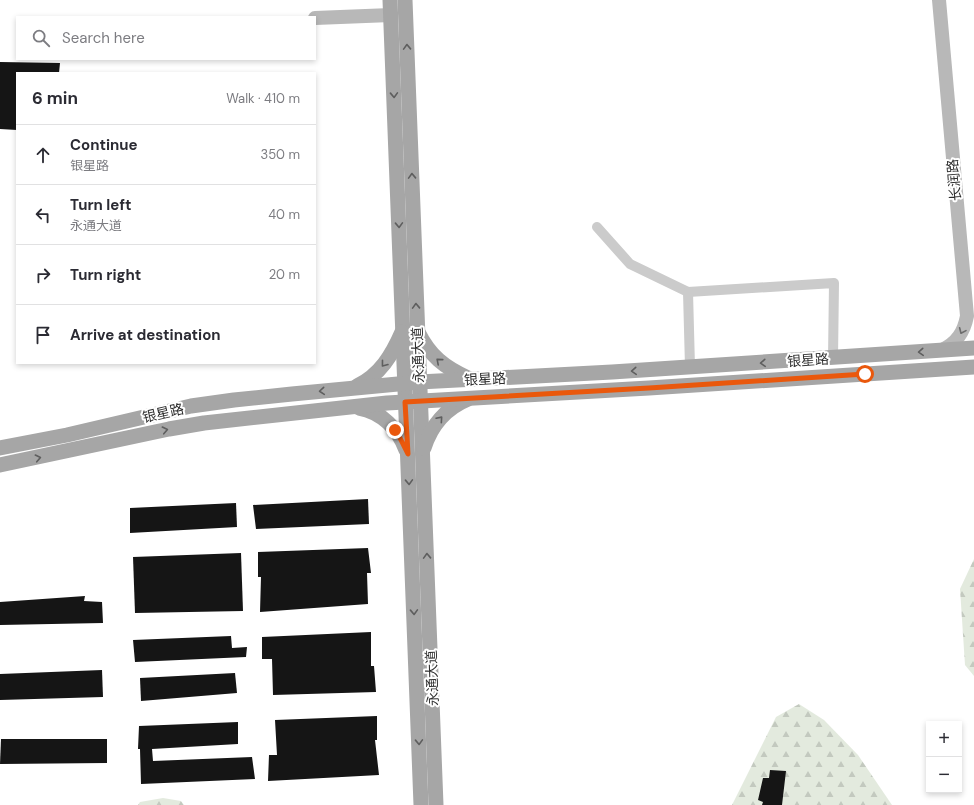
<!DOCTYPE html>
<html lang="en">
<head>
<meta charset="utf-8">
<style>
  body { margin:0; font-family:"DM Sans","Noto Sans SC",sans-serif; background:#f7f7f7; color:#2b2b33 }
  .controls { position:absolute; right:12px; bottom:12px; display:grid; overflow:hidden; border-radius:0px; box-shadow:0 2px 6px #0003 }
  .controls button { width:36px; height:36px; display:grid; place-items:center; padding:0; border:0; border-bottom:1px solid #e1e1e2; background:#fff; color:#2b2b33; font:20px sans-serif }
  .stop { position:absolute; width:12px; height:12px; margin:-9px; border:3px solid #ea580c; border-radius:50%; background:#fff }
  .stop.end { background:#ea580c; border-color:#fff; box-shadow:0 1px 4px #0008 }
  .list { margin:0; padding:0; list-style:none }
  h2 { display:flex; justify-content:space-between; align-items:center; height:52px; margin:0; padding:0 16px; font-size:17px }
  h2 small { font-size:13px; font-weight:400; color:#7c7c81 }
  .list li { display:grid; grid-template-columns:26px 1fr auto; gap:12px; align-items:center; box-sizing:border-box; height:60px; padding:0 16px; border-top:1px solid #e1e1e2 }
  .list b { display:block; font-size:15px; white-space:nowrap }
  .list p { margin:0; font-size:13px; white-space:nowrap; color:#7c7c81 }
  .list em { font-size:13px; font-style:normal; color:#7c7c81 }
  .icon { flex:none; width:22px; height:22px; fill:none; stroke:currentColor; stroke-width:2; stroke-linecap:round; stroke-linejoin:round }
  .map { position:relative; flex:none; width:974px; height:805px; overflow:hidden }
  .search { position:absolute; background:#fff; box-shadow:0 2px 6px #0003; left:16px; top:16px; width:300px; height:44px; display:flex; align-items:center; gap:10px; box-sizing:border-box; padding:0 14px; border-radius:0px; color:#7c7c81; font-size:15px }
  .panel { position:absolute; background:#fff; box-shadow:0 2px 6px #0003; left:16px; top:72px; width:300px; height:292px; border-radius:0px }
  .map>svg:first-child { display:block }
  .forest { fill:url(#forest-firs) }
  .building { fill:#151515 }
  .lines { fill:none; stroke-linecap:round; stroke-linejoin:round }
  .street { stroke:#cbcbcb; stroke-width:10 }
  .secondary { stroke:#b8b8b8; stroke-width:14 }
  .primary { stroke:#a6a6a6; stroke-width:15 }
  .oneway { stroke:#5e5e5e }
  .oneway2 { stroke:#6c6c6c }
  .route { stroke:#ea580c; stroke-width:5 }
  .labels { text-anchor:middle; dominant-baseline:central; stroke-width:4; stroke-linejoin:round; paint-order:stroke }
  .street-label { font-size:14px; fill:#2e2e2e; stroke:#fff }
</style>
</head>
<body>
<div class="map">
<svg width="974" height="805" viewBox="0 0 974 805">
  <defs>
    <pattern id="forest-firs" width="22" height="20" patternUnits="userSpaceOnUse"><rect width="22" height="20" fill="#e3eade"/><path d="M5 1l3.5 6h-7zM16 11l3.5 6h-7z" fill="#c3c9bf"/></pattern>
  </defs>
  <rect width="100%" height="100%" fill="#fff"/>
  <g class="forest">
    <polygon points="974,559 974,676 965,665 960,589"/>
    <polygon points="799,704 824,720 858,755 892,805 732,805 776,717"/>
    <polygon points="163,798 181,801 184,805 138,805 140,802"/>
  </g>
  <g class="building">
    <polygon points="0,62 60,63 59,73 17,73 17,130 0,129"/>
    <polygon points="368,499 369,524 256,529 253,505"/>
    <polygon points="236,503 237,527 130,533 130,508"/>
    <polygon points="368,548 371,573 367,573 368,604 260,612 261,577 258,577 258,552"/>
    <polygon points="241,553 243,611 135,613 133,557"/>
    <polygon points="85,596 84,601 102,602 103,623 0,625 0,602"/>
    <polygon points="371,632 371,666 374,666 376,692 273,695 272,659 262,659 262,637"/>
    <polygon points="231,636 232,648 247,647 246,657 135,662 133,640"/>
    <polygon points="102,670 103,697 0,700 0,674"/>
    <polygon points="235,673 237,693 141,701 140,678"/>
    <polygon points="377,716 377,740 375,740 379,775 268,781 269,755 277,755 275,720"/>
    <polygon points="238,722 238,744 152,749 153,761 252,757 255,779 141,784 140,749 138,749 139,726"/>
    <polygon points="1,739 107,739 107,763 0,764"/>
    <polygon points="770,770 786,771 782,805 762,805 763,802 758,800 763,778 769,778"/>
  </g>
  <g class="lines">
    <g class="street">
      <polyline points="597,227 630,264 688,292 834,283 833,358"/>
      <polyline points="688,292 690,367"/>
    </g>
    <g class="secondary">
      <path d="M 939,0 L 967,316 C 964,332 957,343 942,350"/>
      <polyline points="315,18 391,15"/>
    </g>
    <g class="primary">
      <polyline points="390,0 421,805"/>
      <polyline points="405,0 436,805"/>
      <path d="M 418,332 C 430,356 444,367 468,378"/>
      <path d="M 357,386 C 380,375 392,355 402,332"/>
      <path d="M 359,408 C 382,412 398,429 406,450"/>
      <polyline points="0,448 67,435 191,406 234,400 292,394 419,382 612,372 974,348"/>
      <path d="M 424,448 C 431,426 446,408 468,399"/>
      <polyline points="0,465 169,429 204,423 387,403 649,388 974,367"/>
    </g>
  </g>
  <defs><path id="oneway-chevron" d="M-2-3.5L2.5 0L-2 3.5" fill="none" stroke-width="1.6" stroke-linecap="round" stroke-linejoin="round"/></defs>
  <g class="oneway">
    <use href="#oneway-chevron" transform="translate(407 47) rotate(-92)"/>
    <use href="#oneway-chevron" transform="translate(394 95) rotate(88)"/>
    <use href="#oneway-chevron" transform="translate(412 176) rotate(-92)"/>
    <use href="#oneway-chevron" transform="translate(399 225) rotate(88)"/>
    <use href="#oneway-chevron" transform="translate(416 306) rotate(-92)"/>
    <use href="#oneway-chevron" transform="translate(921 352) rotate(176)"/>
    <use href="#oneway-chevron" transform="translate(439 361) rotate(-139)"/>
    <use href="#oneway-chevron" transform="translate(763 363) rotate(176)"/>
    <use href="#oneway-chevron" transform="translate(384 364) rotate(128)"/>
    <use href="#oneway-chevron" transform="translate(634 371) rotate(176)"/>
    <use href="#oneway-chevron" transform="translate(322 391) rotate(175)"/>
    <use href="#oneway-chevron" transform="translate(440 419) rotate(-49)"/>
    <use href="#oneway-chevron" transform="translate(165 430) rotate(-12)"/>
    <use href="#oneway-chevron" transform="translate(38 458) rotate(-12)"/>
    <use href="#oneway-chevron" transform="translate(409 482) rotate(88)"/>
    <use href="#oneway-chevron" transform="translate(427 556) rotate(-92)"/>
    <use href="#oneway-chevron" transform="translate(414 612) rotate(88)"/>
    <use href="#oneway-chevron" transform="translate(419 742) rotate(88)"/>
  </g>
  <use class="oneway2" href="#oneway-chevron" transform="translate(962 331) rotate(114)"/>
  <g class="lines">
    <polyline class="route" points="395,430 400,438 408,454 405,402 649,388 865,374"/>
  </g>
  <g class="labels">
    <g class="street-label">
      <text transform="translate(954 180) rotate(-95)">长润路</text>
      <text transform="translate(418 355) rotate(-92)">永通大道</text>
      <text transform="translate(808 360) rotate(-4)">银星路</text>
      <text transform="translate(485 379) rotate(-3)">银星路</text>
      <text transform="translate(163 413) rotate(-13)">银星路</text>
      <text transform="translate(432 678) rotate(-92)">永通大道</text>
    </g>
  </g>
</svg>
<div class="controls">
<button>+</button>
<button>−</button>
</div>
<div class="stop" style="left:865px;top:374px"></div>
<div class="stop end" style="left:395px;top:430px"></div>
<div class="search"><svg class="icon" aria-label="search" viewBox="0 0 24 24"><circle cx="10" cy="10" r="6"/><path d="M15 15l6 6"/></svg>Search here</div>
<section class="panel">
<h2>6 min<small>Walk · 410 m</small></h2>
<ul class="list">
<li><svg class="icon" aria-label="ahead" viewBox="0 0 24 24"><path d="M12 20V5M6 11l6-6 6 6"/></svg><div><b>Continue</b><p>银星路</p></div><em>350 m</em></li>
<li><svg class="icon" aria-label="left" viewBox="0 0 24 24"><path d="M17 20v-9H6M10 6l-5 5 5 5"/></svg><div><b>Turn left</b><p>永通大道</p></div><em>40 m</em></li>
<li><svg class="icon" aria-label="right" viewBox="0 0 24 24"><path d="M7 20v-9h11M14 6l5 5-5 5"/></svg><div><b>Turn right</b></div><em>20 m</em></li>
<li><svg class="icon" aria-label="arrive" viewBox="0 0 24 24"><path d="M6 21V4h12l-3 4 3 4H6"/></svg><div><b>Arrive at destination</b></div></li>
</ul>
</section>
</div>
</body>
</html>
